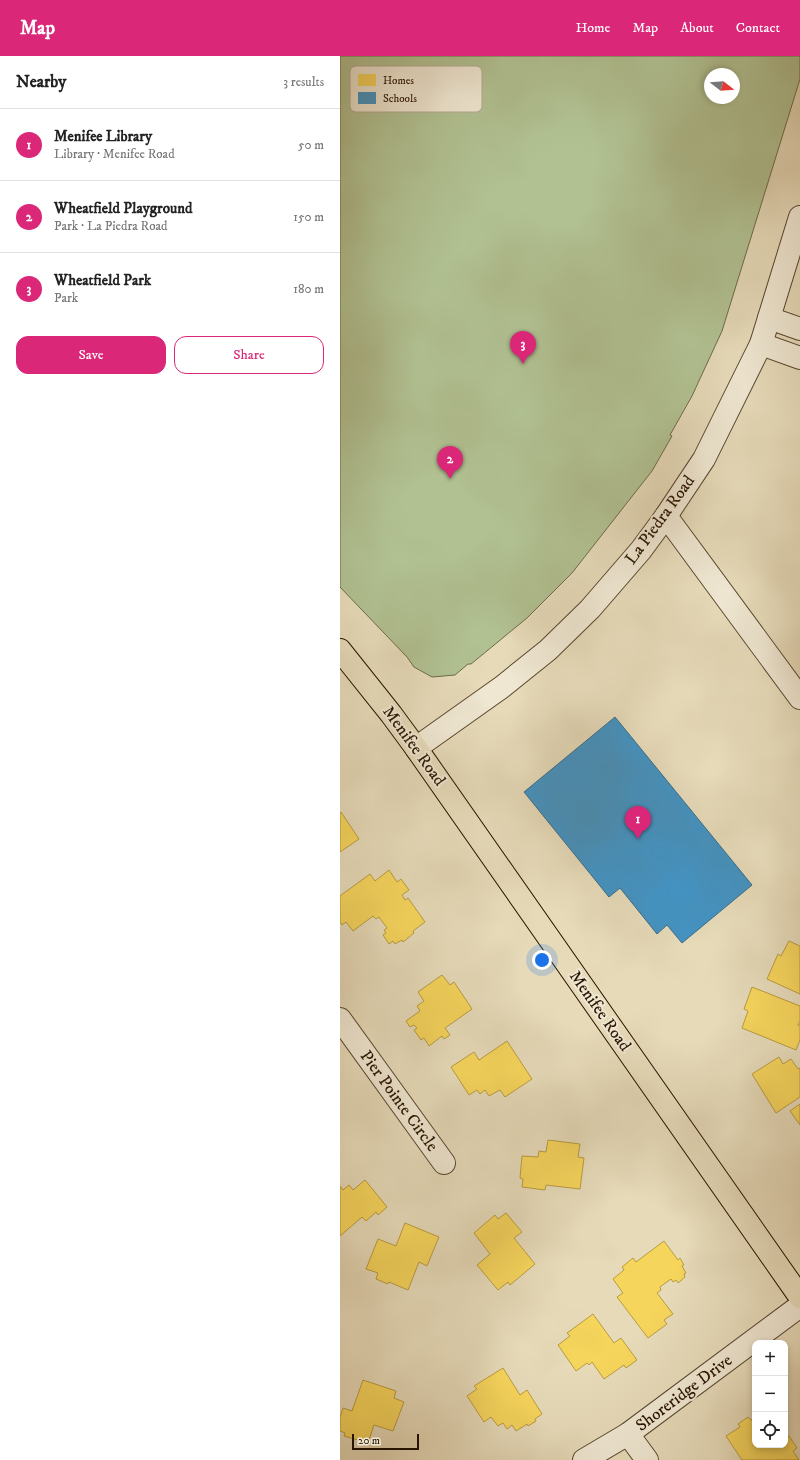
<!DOCTYPE html>
<html lang="en">
<head>
<meta charset="utf-8">
<style>
  body { margin:0; font-family:"IM FELL DW Pica",serif; background:#f6f6f6; color:#222 }
  .controls { position:absolute; right:12px; bottom:12px; display:grid; overflow:hidden; border-radius:8px; box-shadow:0 2px 6px #0003 }
  .controls button { width:36px; height:36px; display:grid; place-items:center; padding:0; border:0; border-bottom:1px solid #e0e0e0; background:#fff; color:#222; font:20px sans-serif }
  .compass { position:absolute; left:364px; top:12px; width:36px; height:36px; border-radius:50%; background:#fff; box-shadow:0 2px 6px #0003; rotate:107deg }
  .scale { position:absolute; left:12px; bottom:10px; width:67px; box-sizing:border-box; padding-left:4px; border:2px solid #291400; border-top:0; font-size:11px; line-height:14px; white-space:nowrap; color:#291400; -webkit-text-stroke:3px #efe7d2; paint-order:stroke }
  .you { position:absolute; left:202px; top:904px; width:14px; height:14px; margin:-10px; border:3px solid #fff; border-radius:50%; background:#1a73e8; box-shadow:0 0 0 6px #1a73e833 }
  .badge { display:grid; place-items:center; width:26px; height:26px; border-radius:50%; background:#db2777; color:#fff; font-size:13px; font-weight:700 }
  .pin { position:absolute; translate:-50% -33px; filter:drop-shadow(0 1px 2px #0008) }
  .pin::after { content:''; position:absolute; top:21px; width:14px; height:12px; background:inherit; clip-path:polygon(0 0,100% 0,50% 100%) }
  .list { margin:0; padding:0; list-style:none }
  h2 { display:flex; justify-content:space-between; align-items:center; height:52px; margin:0; padding:0 16px; font-size:17px }
  h2 small { font-size:13px; font-weight:400; color:#767676 }
  .list li { display:grid; grid-template-columns:26px 1fr auto; gap:12px; align-items:center; box-sizing:border-box; height:72px; padding:0 16px; border-top:1px solid #e0e0e0 }
  .list b { display:block; font-size:15px; white-space:nowrap }
  .list p { margin:0; font-size:13px; white-space:nowrap; color:#767676 }
  .list em { font-size:13px; font-style:normal; color:#767676 }
  .actions { display:flex; gap:8px; padding:12px 16px }
  .actions a { flex:1; padding:9px 0; border:1px solid #db2777; border-radius:12px; text-align:center; font-size:14px; color:#db2777 }
  .actions .main { background:#db2777; color:#fff }
  .icon { flex:none; width:22px; height:22px; fill:none; stroke:currentColor; stroke-width:2; stroke-linecap:round; stroke-linejoin:round }
  .map { position:relative; flex:none; width:460px; height:1404px; overflow:hidden }
  header { display:flex; align-items:center; gap:24px; box-sizing:border-box; height:56px; padding:0 20px; background:#db2777; color:#fff }
  header strong { font-size:19px }
  nav { display:flex; gap:22px; margin-inline-start:auto; font-size:14px }
  main { display:flex }
  aside { flex:1; background:#fff }
  .map>svg:first-child { display:block }
  .green { fill:#b1c192; stroke:#6d6a49; fill-rule:evenodd }
  .homes { fill:#f6d55c; stroke:#b89b40 }
  .schools { fill:#4393c3; stroke:#3b6d88 }
  .lines { fill:none; stroke-linecap:round; stroke-linejoin:round }
  .minor-casing { stroke:#58462e; stroke-width:24 }
  .major-casing { stroke:#291400; stroke-width:24 }
  .minor { stroke:#efe7d2; stroke-width:22 }
  .major { stroke:#e6dab9; stroke-width:22 }
  .labels { text-anchor:middle; dominant-baseline:central; stroke-width:4; stroke-linejoin:round; paint-order:stroke }
  .street-label { font-size:17px; fill:#291400; stroke:#efe7d2 }
  .key { fill:#efe7d2; stroke:#b4a893; stroke-width:1 }
  .key-label { font-size:11px; fill:#291400 }
</style>
</head>
<body>
<header>
<strong>Map</strong>
<nav><a>Home</a><a>Map</a><a>About</a><a>Contact</a></nav>
</header>
<main>
<aside>
<h2>Nearby<small>3 results</small></h2>
<ul class="list">
<li><span class="badge">1</span><div><b>Menifee Library</b><p>Library · Menifee Road</p></div><em>50 m</em></li>
<li><span class="badge">2</span><div><b>Wheatfield Playground</b><p>Park · La Piedra Road</p></div><em>150 m</em></li>
<li><span class="badge">3</span><div><b>Wheatfield Park</b><p>Park</p></div><em>180 m</em></li>
</ul>
<div class="actions"><a class="main">Save</a><a>Share</a></div>
</aside>
<div class="map">
<svg width="460" height="1404" viewBox="0 0 460 1404">
  <rect width="100%" height="100%" fill="#e6dab9"/>
  <filter id="stains"><feTurbulence type="fractalNoise" baseFrequency=".005" numOctaves="4"/><feColorMatrix values="0 0 0 0 .2 0 0 0 0 .09 0 0 0 0 .02 0 0 0 .5 -.17"/></filter>
  <radialGradient id="worn" r=".72"><stop offset=".6" stop-color="#630" stop-opacity="0"/><stop offset="1" stop-color="#630" stop-opacity=".3"/></radialGradient>
  <path class="green" d="M 0,0 L 460,0 L 460,23 L 382,275 L 352,340 L 330,379 L 332,380 L 312,415 L 232,517 L 187,562 L 131,608 L 128,608 L 115,619 L 92,621 L 74,611 L 67,601 L 0,531 ZM 370,18 L 394,18 L 394,42 L 370,42 Z"/>
  <g class="homes">
    <polygon points="1,756 19,783 0,796 0,757"/>
    <polygon points="49,814 57,826 61,823 69,834 62,839 65,844 68,842 85,866 73,875 74,877 63,886 62,884 55,888 53,885 49,888 43,879 46,877 44,874 47,872 39,861 36,863 33,860 13,875 6,866 2,869 0,866 0,840 30,818 35,825"/>
    <polygon points="449,885 460,890 460,938 427,923 438,898 441,900"/>
    <polygon points="102,919 110,929 114,926 132,953 105,972 110,979 104,983 102,980 89,990 84,982 81,984 74,974 77,972 74,969 70,971 66,965 80,955 77,950 84,945 78,936"/>
    <polygon points="412,931 460,950 460,965 458,969 460,969 460,984 456,994 402,972 408,955 404,953"/>
    <polygon points="167,985 192,1023 165,1041 160,1034 149,1040 145,1034 140,1038 137,1034 129,1039 111,1011 134,996 139,1004"/>
    <polygon points="439,1001 443,1008 451,1003 458,1013 460,1012 460,1041 436,1057 412,1018"/>
    <polygon points="460,1048 460,1069 450,1055"/>
    <polygon points="208,1084 240,1088 238,1101 244,1102 240,1133 206,1129 205,1134 182,1131 183,1123 180,1122 182,1100 198,1101 199,1095 206,1096"/>
    <polygon points="25,1124 47,1151 38,1159 36,1156 26,1165 22,1161 0,1180 0,1130 3,1134 9,1129 13,1134"/>
    <polygon points="166,1157 182,1176 174,1182 195,1208 170,1229 168,1226 158,1234 137,1209 150,1198 134,1177 155,1159 158,1163"/>
    <polygon points="65,1167 99,1181 87,1210 79,1206 68,1234 49,1226 48,1228 36,1223 38,1217 26,1213 38,1183 56,1190"/>
    <polygon points="324,1185 338,1204 340,1202 344,1209 342,1210 346,1217 344,1218 345,1221 338,1227 336,1224 333,1226 331,1223 320,1231 321,1234 317,1237 333,1258 324,1264 327,1268 308,1282 277,1241 283,1237 273,1223 284,1214 282,1211 293,1202 296,1206"/>
    <polygon points="253,1258 274,1287 281,1282 297,1304 286,1312 284,1309 264,1323 252,1306 249,1309 247,1307 236,1315 218,1289 230,1280 227,1277"/>
    <polygon points="163,1312 180,1339 187,1334 202,1358 195,1363 196,1365 188,1370 187,1368 176,1375 172,1369 167,1373 163,1367 158,1370 151,1361 144,1366 127,1340 137,1333 134,1330"/>
    <polygon points="23,1324 56,1335 54,1342 64,1346 53,1375 34,1369 28,1387 4,1380 5,1377 0,1375 0,1361 3,1352 12,1355"/>
    <polygon points="408,1361 411,1364 415,1361 415,1389 445,1389 445,1382 449,1380 457,1392 453,1395 459,1404 402,1404 386,1380 400,1371 398,1368"/>
  </g>
  <polygon class="schools" points="275,661 412,829 342,887 327,869 317,878 280,832 269,841 184,736"/>
  <g class="lines">
    <defs>
      <g id="minor">
        <polyline points="429,262 460,273"/>
        <polyline points="421,288 460,302"/>
        <polyline points="326,460 460,642"/>
        <polyline points="76,692 162,631 208,594 250,553 301,494 326,460 364,403 421,288 460,161"/>
        <polyline points="0,963 104,1107"/>
        <polyline points="288,1378 307,1404"/>
        <polyline points="244,1404 288,1378 460,1250"/>
      </g>
      <polyline id="major" points="0,594 51,658 76,692 460,1241"/>
    </defs>
    <use href="#minor" class="minor-casing"/>
    <use href="#major" class="major-casing"/>
    <use href="#minor" class="minor"/>
    <use href="#major" class="major"/>
  </g>
  <g class="labels">
    <g class="street-label">
      <text transform="translate(320 464) rotate(-54)">La Piedra Road</text>
      <text transform="translate(74 690) rotate(54)">Menifee Road</text>
      <text transform="translate(260 955) rotate(55)">Menifee Road</text>
      <text transform="translate(59 1045) rotate(54)">Pier Pointe Circle</text>
      <text transform="translate(344 1337) rotate(-37)">Shoreridge Drive</text>
    </g>
  </g>
  <rect x="10" y="10" width="132" height="46" rx="6" class="key"/>
  <rect x="18" y="18" width="18" height="12" fill="#f6d55c"/>
  <rect x="18" y="36" width="18" height="12" fill="#4393c3"/>
  <g class="key-label">
    <text x="43" y="28">Homes</text>
    <text x="43" y="46">Schools</text>
  </g>
  <rect width="100%" height="100%" filter="url(#stains)"/>
  <rect width="100%" height="100%" fill="url(#worn)"/>
</svg>
<div class="controls">
<button>+</button>
<button>−</button>
<button><svg class="icon" aria-label="locate" viewBox="0 0 24 24"><circle cx="12" cy="12" r="6"/><path d="M12 2v4M12 18v4M2 12h4M18 12h4"/></svg></button>
</div>
<svg class="compass" viewBox="-18 -18 36 36"><path d="M0-13l5 13h-10z" fill="#e53935"/><path d="M0 13l5-13h-10z" fill="#767676"/></svg>
<div class="scale">20 m</div>
<div class="you"></div>
<div class="pin badge" style="left:298px;top:783px">1</div>
<div class="pin badge" style="left:110px;top:423px">2</div>
<div class="pin badge" style="left:183px;top:308px">3</div>
</div>
</main>
</body>
</html>
